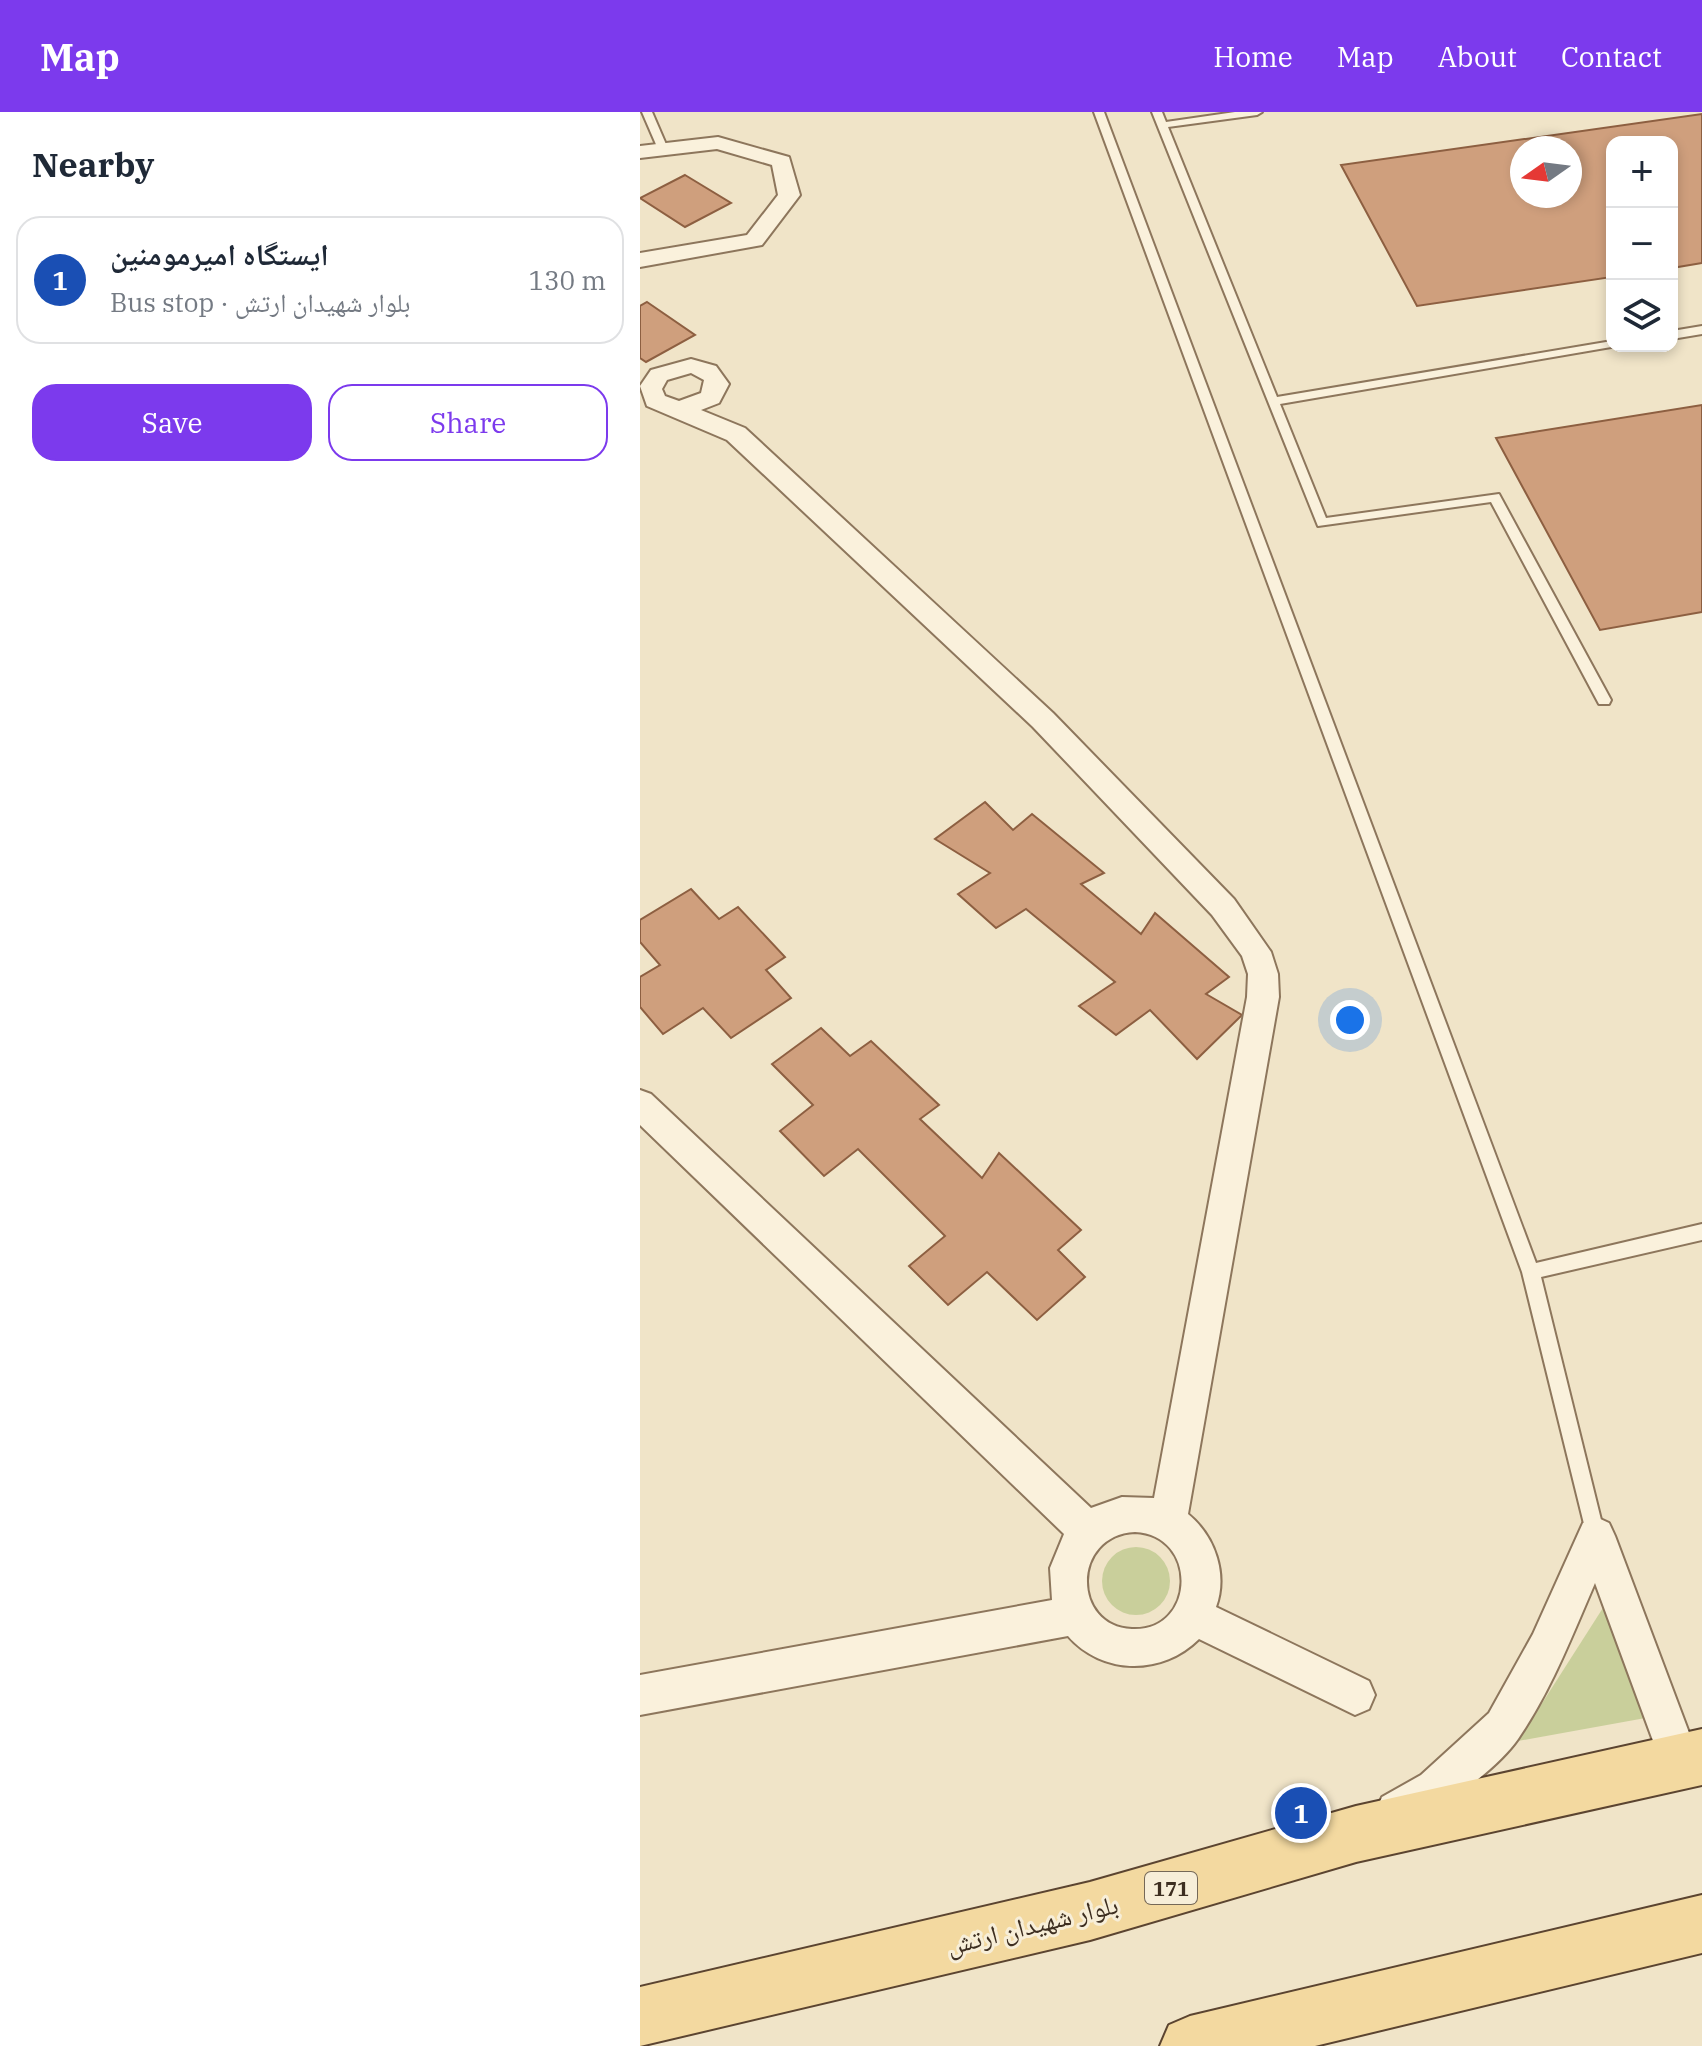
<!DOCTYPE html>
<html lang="en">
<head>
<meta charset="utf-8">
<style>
  body { margin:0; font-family:"IBM Plex Serif","Noto Naskh Arabic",serif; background:#f6f6f7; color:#1f2937 }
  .controls { position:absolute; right:24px; top:24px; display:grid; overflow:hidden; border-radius:16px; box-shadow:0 4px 12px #0003 }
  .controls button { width:72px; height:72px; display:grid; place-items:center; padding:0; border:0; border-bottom:2px solid #e0e1e3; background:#fff; color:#1f2937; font:40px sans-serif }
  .compass { position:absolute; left:870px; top:24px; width:72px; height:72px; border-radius:50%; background:#fff; box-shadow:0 4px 12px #0003; rotate:256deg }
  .you { position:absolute; left:710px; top:908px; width:28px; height:28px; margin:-20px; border:6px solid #fff; border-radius:50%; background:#1a73e8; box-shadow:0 0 0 12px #1a73e833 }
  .badge { display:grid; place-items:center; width:52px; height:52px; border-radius:50%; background:#7c3aed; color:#fff; font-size:26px; font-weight:700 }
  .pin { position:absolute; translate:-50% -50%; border:4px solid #fff; box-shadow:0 2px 8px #0006 }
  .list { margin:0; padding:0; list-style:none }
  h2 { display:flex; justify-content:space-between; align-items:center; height:104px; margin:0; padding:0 32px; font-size:34px }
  h2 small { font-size:26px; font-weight:400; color:#747a83 }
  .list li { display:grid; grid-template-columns:52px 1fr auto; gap:24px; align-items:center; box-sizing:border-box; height:128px; margin:0 16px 16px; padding:0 16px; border:2px solid #e0e1e3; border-radius:24px }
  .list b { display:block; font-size:30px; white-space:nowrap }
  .list p { margin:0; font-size:26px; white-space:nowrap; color:#747a83 }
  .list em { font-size:26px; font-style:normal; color:#747a83 }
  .actions { display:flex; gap:16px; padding:24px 32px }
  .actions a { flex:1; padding:18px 0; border:2px solid #7c3aed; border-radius:24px; text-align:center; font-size:28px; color:#7c3aed }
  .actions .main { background:#7c3aed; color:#fff }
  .icon { flex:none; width:44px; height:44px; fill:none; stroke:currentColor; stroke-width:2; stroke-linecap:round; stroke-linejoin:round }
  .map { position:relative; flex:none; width:1062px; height:1934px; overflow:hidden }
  header { display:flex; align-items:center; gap:48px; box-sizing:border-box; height:112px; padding:0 40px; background:#7c3aed; color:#fff }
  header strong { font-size:38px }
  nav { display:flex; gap:44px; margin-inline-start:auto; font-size:28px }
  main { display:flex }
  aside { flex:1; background:#fff }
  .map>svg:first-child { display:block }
  .green { fill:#c9cf9b }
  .building { fill:#cf9f7d; stroke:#8d5f41; stroke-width:2; fill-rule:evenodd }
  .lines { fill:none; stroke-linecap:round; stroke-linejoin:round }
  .lane-casing { stroke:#8d765c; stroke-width:4 }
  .street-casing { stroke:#8d765c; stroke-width:4 }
  .primary-casing { stroke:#5b4430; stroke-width:4 }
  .lane { fill:#faf1dc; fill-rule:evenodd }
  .street { fill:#faf1dc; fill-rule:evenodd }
  .primary { fill:#f3d9a0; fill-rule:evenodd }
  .labels { text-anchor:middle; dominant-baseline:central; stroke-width:6; stroke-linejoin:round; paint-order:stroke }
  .shield { fill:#f7eed8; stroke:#756857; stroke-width:2 }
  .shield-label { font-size:20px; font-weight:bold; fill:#3d2e20 }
  .near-street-label { font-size:26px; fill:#3d2e20; stroke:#f7eed8 }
</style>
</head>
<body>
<header>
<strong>Map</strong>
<nav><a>Home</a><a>Map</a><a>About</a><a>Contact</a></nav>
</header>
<main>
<aside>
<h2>Nearby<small></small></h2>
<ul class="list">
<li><span class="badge" style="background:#1a4fb4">1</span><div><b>ایستگاه امیرمومنین</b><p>Bus stop · بلوار شهیدان ارتش</p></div><em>130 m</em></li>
</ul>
<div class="actions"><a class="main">Save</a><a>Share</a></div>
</aside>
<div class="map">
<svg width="1062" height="1934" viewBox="0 0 1062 1934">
  <rect width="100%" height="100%" fill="#f0e4c8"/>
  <g class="green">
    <circle cx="496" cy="1469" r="34"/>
    <polygon points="968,1488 1011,1605 878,1629"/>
  </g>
  <g class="building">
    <path d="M 1062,2 L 1062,151 L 1032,156 L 1032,30 L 972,30 L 972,165 L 777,194 L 701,53 ZM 882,36 L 930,36 L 930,84 L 882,84 Z"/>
    <polygon points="45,63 91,91 45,115 0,86"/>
    <polygon points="7,190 55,223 6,250 0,246 0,194"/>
    <polygon points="1062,293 1062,500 960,518 856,326"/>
    <polygon points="345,690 373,718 392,702 464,761 441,772 501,822 515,801 589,865 566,882 602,903 557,947 510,898 476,923 439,894 475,870 386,797 356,816 318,782 350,761 295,727"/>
    <polygon points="51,777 79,807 98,795 145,845 126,858 151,886 91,926 63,896 23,922 0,895 0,865 20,853 0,830 0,808"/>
    <polygon points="181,916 210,944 231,929 299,993 280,1007 342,1066 359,1041 441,1118 418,1138 445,1165 397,1208 347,1160 308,1193 269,1154 305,1124 218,1037 184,1064 140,1019 173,993 132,952"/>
  </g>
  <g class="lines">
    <defs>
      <g id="lane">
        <polygon points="2,0 12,0 28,37 27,39 18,37"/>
        <polygon points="454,0 464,0 896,1151 1062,1112 1062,1128 901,1165 965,1424 963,1431 956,1433 949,1431 947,1424 882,1160"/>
        <polygon points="512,0 522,0 526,10 595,0 622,0 617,3 528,15 637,285 972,229 972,234 977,234 640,292 686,406 859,382 971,588 969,592 959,592 851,390 678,414"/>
        <polygon points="1062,214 1062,222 1032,227 1032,219"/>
      </g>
      <g id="street">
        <polygon points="78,25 149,45 160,83 122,133 0,155 0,141 107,123 138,83 132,53 77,37 0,46 0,34"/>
        <path d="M 51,247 L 76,254 L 89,272 L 79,291 L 61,298 L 105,316 L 413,601 L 594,787 L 631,840 L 638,862 L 639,885 L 548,1402 C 575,1424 588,1462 576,1495 L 729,1569 L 735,1583 L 729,1597 L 715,1603 L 559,1527 C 522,1564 462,1563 428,1524 L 0,1603 L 0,1563 L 412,1488 L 410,1456 L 424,1422 L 0,1013 L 0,978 L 11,982 L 451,1396 L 482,1385 L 514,1386 L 607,885 L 608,862 L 602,844 L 572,803 L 393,615 L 87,328 L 7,294 L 0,274 L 11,258 ZM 51,261 L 64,268 L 61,281 L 39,289 L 25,284 L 22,277 L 27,268 ZM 495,1420 C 559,1423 556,1520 492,1517 C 431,1514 432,1423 495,1420 Z"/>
        <path d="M 956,1405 L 969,1411 L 975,1424 L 1060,1650 L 1054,1664 L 1040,1670 L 1026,1664 L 955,1471 C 932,1524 911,1579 878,1627 C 856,1659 792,1704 756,1719 L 742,1713 L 736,1699 L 742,1685 L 781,1663 L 849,1601 L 893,1522 L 943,1411 Z"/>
      </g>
      <g id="primary">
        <polygon points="1062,1617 1062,1673 716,1750 450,1828 0,1934 0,1875 450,1770 716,1694"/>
        <polygon points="1062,1783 1062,1841 675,1934 520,1934 529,1913 550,1904"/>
      </g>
    </defs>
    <use href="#lane" class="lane-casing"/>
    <use href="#street" class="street-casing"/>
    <use href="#primary" class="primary-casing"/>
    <use href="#lane" class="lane"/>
    <use href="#street" class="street"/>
    <use href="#primary" class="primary"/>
  </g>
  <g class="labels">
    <rect class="shield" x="505" y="1760" width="52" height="32" rx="6"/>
    <g class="shield-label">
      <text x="531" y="1776">171</text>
    </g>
    <g class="near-street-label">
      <text transform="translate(392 1812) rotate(-14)">بلوار شهیدان ارتش</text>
    </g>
  </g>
</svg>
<div class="controls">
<button>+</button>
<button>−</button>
<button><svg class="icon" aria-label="layers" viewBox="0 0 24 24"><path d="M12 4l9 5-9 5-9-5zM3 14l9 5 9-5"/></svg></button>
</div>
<svg class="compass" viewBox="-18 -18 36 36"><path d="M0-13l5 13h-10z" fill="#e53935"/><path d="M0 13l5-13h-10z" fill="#747a83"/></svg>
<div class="you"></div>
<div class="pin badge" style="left:661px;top:1701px;background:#1a4fb4">1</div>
</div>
</main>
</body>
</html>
